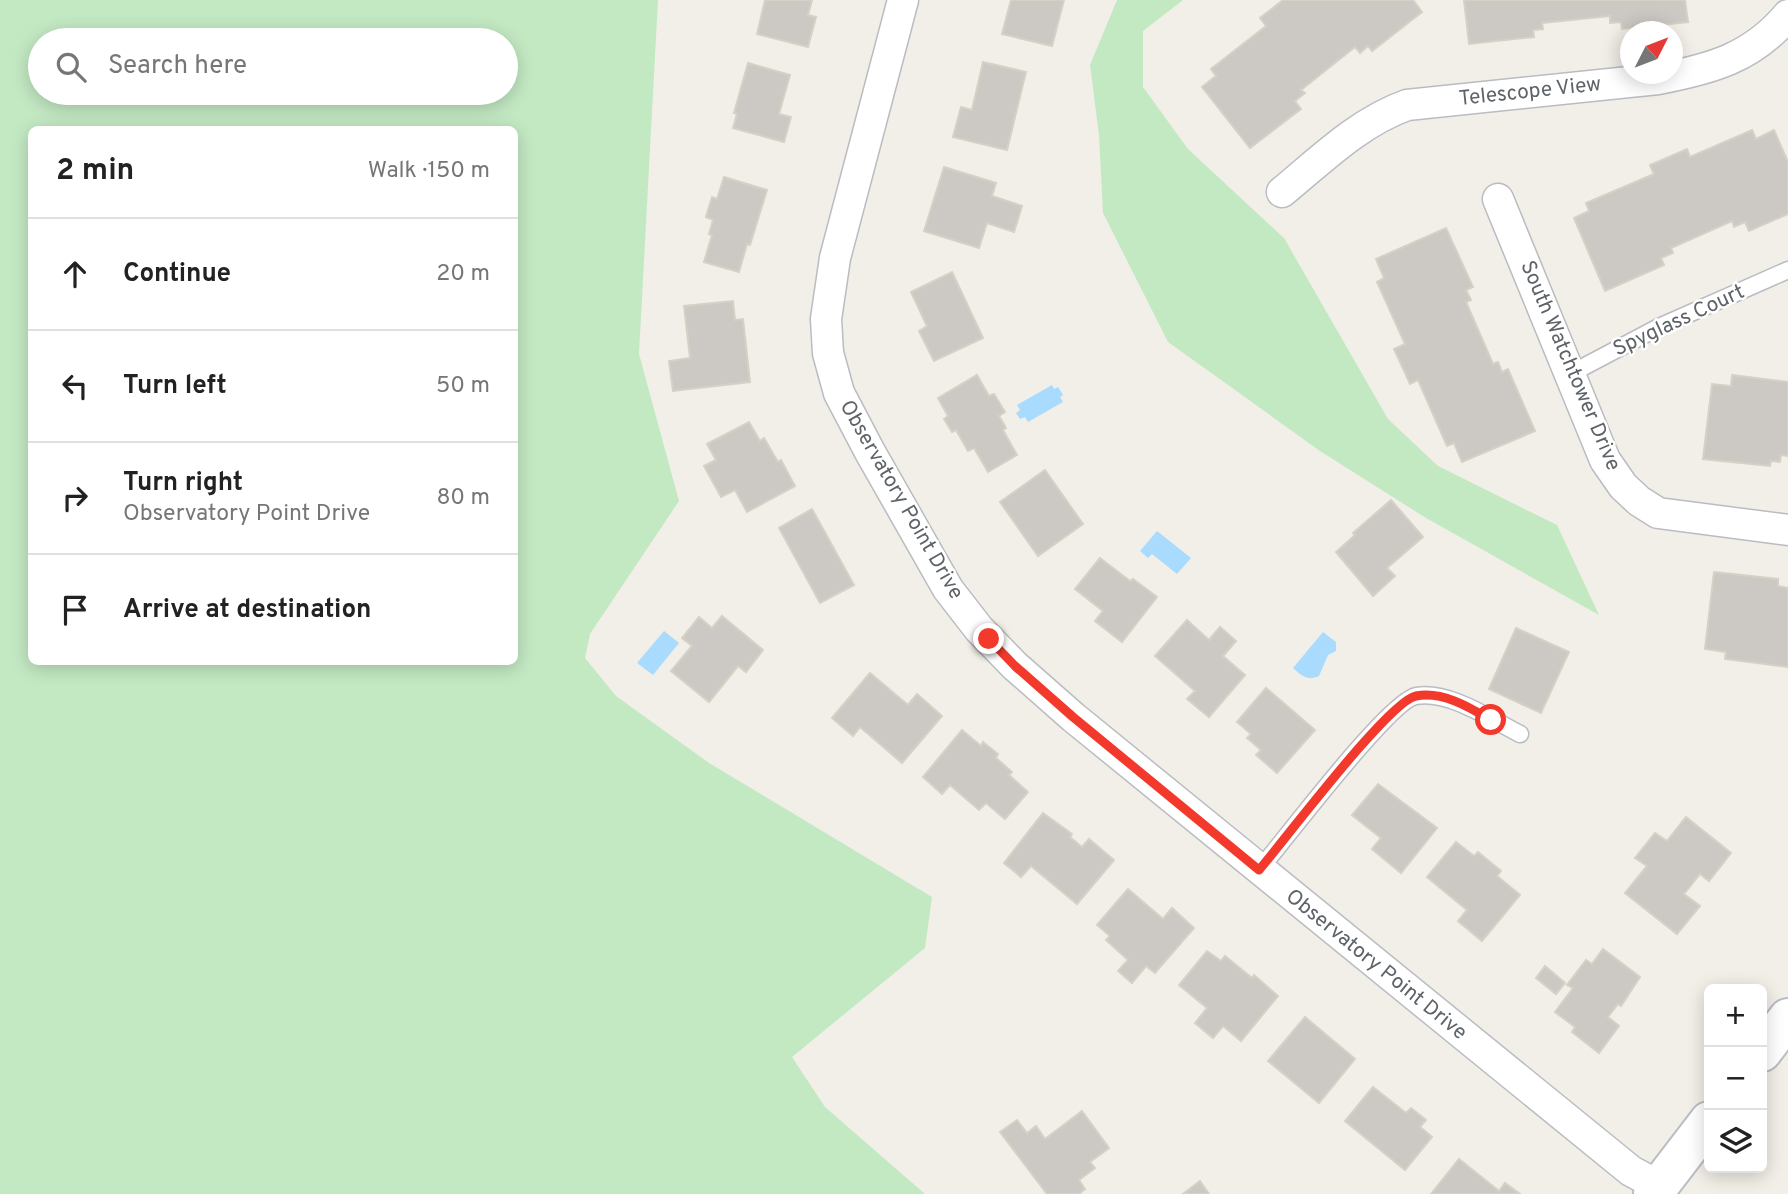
<!DOCTYPE html>
<html lang="en">
<head>
<meta charset="utf-8">
<style>
  body { margin:0; font-family:Overpass,sans-serif; background:#f2f2f2; color:#222 }
  .controls { position:absolute; right:21px; bottom:21px; display:grid; overflow:hidden; border-radius:10px; box-shadow:0 4px 18px #0003 }
  .controls button { width:63px; height:63px; display:grid; place-items:center; padding:0; border:0; border-bottom:2px solid #e0e0e0; background:#fff; color:#222; font:35px sans-serif }
  .compass { position:absolute; left:1620px; top:21px; width:63px; height:63px; border-radius:50%; background:#fff; box-shadow:0 4px 18px #0003; rotate:48deg }
  .stop { position:absolute; width:21px; height:21px; margin:-16px; border:5px solid #f2392c; border-radius:50%; background:#fff }
  .stop.end { background:#f2392c; border-color:#fff; box-shadow:0 2px 7px #0008 }
  .list { margin:0; padding:0; list-style:none }
  h2 { display:flex; justify-content:space-between; align-items:center; height:91px; margin:0; padding:0 28px; font-size:30px }
  h2 small { font-size:23px; font-weight:400; color:#767676 }
  .list li { display:grid; grid-template-columns:46px 1fr auto; gap:21px; align-items:center; box-sizing:border-box; height:112px; padding:0 28px; border-top:2px solid #e0e0e0 }
  .list b { display:block; font-size:26px; white-space:nowrap }
  .list p { margin:0; font-size:23px; white-space:nowrap; color:#767676 }
  .list em { font-size:23px; font-style:normal; color:#767676 }
  .icon { flex:none; width:38px; height:38px; fill:none; stroke:currentColor; stroke-width:2; stroke-linecap:round; stroke-linejoin:round }
  .map { position:relative; flex:none; width:1788px; height:1194px; overflow:hidden }
  .search { position:absolute; background:#fff; box-shadow:0 4px 18px #0003; left:28px; top:28px; width:490px; height:77px; display:flex; align-items:center; gap:18px; box-sizing:border-box; padding:0 24px; border-radius:38px; color:#767676; font-size:26px }
  .panel { position:absolute; background:#fff; box-shadow:0 4px 18px #0003; left:28px; top:126px; width:490px; height:539px; border-radius:10px }
  .map>svg:first-child { display:block }
  .green { fill:#c3e9c3; fill-rule:evenodd }
  .water { fill:#a9dbff }
  .building { fill:#ccc9c4; stroke:#d6d1c5; stroke-width:2 }
  .lines { fill:none; stroke-linecap:round; stroke-linejoin:round }
  .lane-casing { stroke:#b9bcc1; stroke-width:19 }
  .street-casing { stroke:#b9bcc1; stroke-width:33 }
  .secondary-casing { stroke:#babdc3; stroke-width:42 }
  .lane { stroke:#fff; stroke-width:16 }
  .street { stroke:#fff; stroke-width:30 }
  .secondary { stroke:#fff; stroke-width:38 }
  .route { stroke:#f2392c; stroke-width:9 }
  .labels { text-anchor:middle; dominant-baseline:central; stroke-width:5; stroke-linejoin:round; paint-order:stroke }
  .street-label { font-size:21px; fill:#5e6368; stroke:#fff }
</style>
</head>
<body>
<div class="map">
<svg width="1788" height="1194" viewBox="0 0 1788 1194">
  <rect width="100%" height="100%" fill="#f1efe7"/>
  <g class="green">
    <path d="M 0,0 L 658,0 L 639,354 L 679,501 L 590,634 L 585,658 L 616,696 L 709,763 L 932,897 L 925,948 L 792,1057 L 825,1107 L 925,1194 L 0,1194 ZM 40,40 L 506,40 L 506,93 L 40,93 ZM 32,130 L 514,130 L 514,662 L 32,662 Z"/>
    <polygon points="1117,0 1183,0 1143,31 1143,87 1188,149 1284,238 1388,419 1438,466 1557,525 1599,615 1426,518 1320,451 1168,342 1103,213 1099,135 1090,65"/>
  </g>
  <g class="water">
    <polygon points="1052,385 1054,389 1058,387 1063,395 1060,397 1063,402 1028,422 1025,417 1020,419 1016,413 1020,410 1017,405"/>
    <polygon points="1157,531 1191,558 1177,574 1152,554 1148,558 1140,551"/>
    <polygon points="664,631 679,643 653,675 637,663"/>
    <path d="M 1323,632 L 1336,642 L 1336,651 L 1328,655 L 1319,676 C 1307,681 1302,676 1293,668 Z"/>
  </g>
  <g class="building">
    <polygon points="765,0 812,0 808,15 816,17 808,47 757,34"/>
    <polygon points="1011,0 1064,0 1052,46 1002,34"/>
    <polygon points="1283,0 1413,0 1422,12 1372,51 1368,46 1360,53 1355,47 1301,90 1305,93 1295,101 1301,109 1250,148 1202,87 1216,76 1211,69 1266,26 1260,18"/>
    <polygon points="1464,0 1685,0 1688,22 1622,29 1621,22 1610,23 1610,16 1542,23 1543,29 1533,30 1534,37 1469,44"/>
    <polygon points="983,62 1026,72 1007,150 953,137 961,107 972,110"/>
    <polygon points="748,63 790,75 779,114 791,117 784,142 733,128 737,114 734,113"/>
    <polygon points="1752,130 1756,139 1774,130 1788,162 1788,214 1749,231 1745,222 1734,227 1732,221 1671,248 1673,253 1661,258 1664,265 1605,291 1574,218 1589,211 1586,203 1654,174 1650,165 1687,149 1690,157"/>
    <polygon points="944,167 996,183 992,196 1022,206 1014,232 987,223 979,248 924,231"/>
    <polygon points="724,177 767,190 750,245 747,244 739,272 704,262 712,235 709,234 713,220 706,217 712,197 717,199"/>
    <polygon points="1446,228 1473,287 1466,290 1471,300 1466,302 1493,364 1498,362 1502,372 1508,369 1535,431 1462,462 1454,443 1447,446 1418,380 1410,384 1394,349 1405,344 1377,282 1384,278 1376,259"/>
    <polygon points="952,272 983,338 934,361 919,331 927,326 911,292"/>
    <polygon points="733,301 735,320 743,319 750,382 673,391 669,361 690,358 684,306"/>
    <polygon points="977,375 989,396 994,394 1005,412 999,416 1006,428 1003,430 1017,455 988,472 974,448 968,451 956,430 952,432 944,419 948,416 938,398"/>
    <polygon points="1732,375 1788,382 1788,456 1781,455 1780,462 1771,461 1770,466 1703,459 1712,384 1731,386"/>
    <polygon points="749,422 760,441 764,438 778,462 781,460 795,486 747,512 735,490 721,497 704,466 716,460 707,444"/>
    <polygon points="1045,470 1083,524 1038,556 1000,502"/>
    <polygon points="1391,500 1423,537 1387,568 1395,576 1373,596 1336,552 1355,535 1353,533"/>
    <polygon points="812,509 854,585 820,603 779,528"/>
    <polygon points="1100,558 1130,581 1133,579 1157,597 1122,642 1095,621 1103,611 1075,589"/>
    <polygon points="1714,572 1778,579 1778,586 1788,588 1788,667 1725,659 1726,652 1705,649"/>
    <polygon points="722,616 763,650 746,672 738,666 709,702 671,671 692,646 682,638 699,617 712,628"/>
    <polygon points="1187,620 1209,640 1220,627 1236,641 1223,656 1245,675 1209,717 1187,699 1195,691 1155,656"/>
    <polygon points="1516,628 1569,652 1541,713 1489,689"/>
    <polygon points="870,673 908,705 917,694 942,716 902,763 860,727 853,736 832,718"/>
    <polygon points="1266,688 1315,730 1277,773 1256,755 1261,750 1247,738 1251,734 1237,722"/>
    <polygon points="962,730 981,746 983,742 998,754 996,758 1012,772 1009,775 1028,792 1005,819 986,803 979,810 950,785 942,794 923,777"/>
    <polygon points="1378,784 1437,828 1401,873 1372,849 1381,838 1352,815"/>
    <polygon points="1043,813 1072,834 1070,837 1082,847 1089,839 1114,860 1077,904 1031,866 1021,877 1004,863"/>
    <polygon points="1686,817 1731,853 1709,881 1700,874 1684,894 1700,906 1677,934 1625,893 1647,866 1635,858 1655,833 1667,841"/>
    <polygon points="1456,842 1474,856 1478,852 1501,871 1497,876 1520,895 1482,941 1458,921 1467,910 1427,877"/>
    <polygon points="1128,889 1163,919 1172,908 1194,928 1155,973 1146,966 1132,983 1118,971 1128,960 1106,940 1110,936 1097,925"/>
    <polygon points="1603,949 1640,977 1621,1006 1618,1004 1608,1017 1619,1026 1599,1053 1572,1032 1575,1027 1555,1012 1573,988 1567,985 1586,960 1592,964"/>
    <polygon points="1207,951 1221,961 1225,956 1252,978 1254,975 1278,996 1241,1041 1223,1026 1213,1038 1195,1023 1207,1008 1179,985"/>
    <polygon points="1545,966 1565,983 1556,994 1536,978"/>
    <polygon points="1305,1017 1355,1059 1319,1103 1268,1061"/>
    <polygon points="1373,1087 1406,1113 1411,1108 1426,1120 1420,1127 1432,1137 1405,1170 1345,1121"/>
    <polygon points="1082,1111 1109,1148 1090,1162 1095,1168 1079,1180 1085,1189 1079,1194 1047,1194 1000,1132 1017,1120 1027,1133 1036,1126 1045,1139"/>
    <polygon points="1459,1159 1499,1191 1505,1183 1520,1194 1431,1194"/>
    <polygon points="1200,1181 1209,1194 1183,1194"/>
  </g>
  <g class="lines">
    <defs>
      <g id="lane">
        <polyline points="1570,374 1659,327 1788,270"/>
        <path d="M 1259,870 C 1284,841 1389,701 1416,696 C 1449,690 1492,720 1520,734"/>
      </g>
      <g id="street">
        <polyline points="903,0 835,258 826,319 828,353 839,393 870,452 948,589 979,629 1015,666 1073,717 1631,1171 1659,1186"/>
        <path d="M 1282,192 C 1321,160 1359,122 1407,105 L 1658,79 C 1711,69 1752,58 1788,15"/>
        <polyline points="1498,199 1605,460 1623,486 1639,501 1658,513 1788,530"/>
      </g>
      <g id="secondary">
        <polyline points="1762,1052 1788,1018"/>
        <polyline points="1653,1194 1709,1121"/>
      </g>
    </defs>
    <use href="#lane" class="lane-casing"/>
    <use href="#street" class="street-casing"/>
    <use href="#secondary" class="secondary-casing"/>
    <use href="#lane" class="lane"/>
    <use href="#street" class="street"/>
    <use href="#secondary" class="secondary"/>
  </g>
  <g class="lines">
    <path class="route" d="M 989,639 L 1015,666 L 1073,717 L 1259,870 C 1284,841 1389,701 1416,696 C 1443,691 1469,707 1491,720"/>
  </g>
  <g class="labels">
    <g class="street-label">
      <text transform="translate(1530 92) rotate(-6)">Telescope View</text>
      <text transform="translate(1679 321) rotate(-25)">Spyglass Court</text>
      <text transform="translate(1570 366) rotate(67)">South Watchtower Drive</text>
      <text transform="translate(901 500) rotate(60)">Observatory Point Drive</text>
      <text transform="translate(1376 965) rotate(39)">Observatory Point Drive</text>
    </g>
  </g>
</svg>
<div class="controls">
<button>+</button>
<button>−</button>
<button><svg class="icon" aria-label="layers" viewBox="0 0 24 24"><path d="M12 4l9 5-9 5-9-5zM3 14l9 5 9-5"/></svg></button>
</div>
<svg class="compass" viewBox="-18 -18 36 36"><path d="M0-13l5 13h-10z" fill="#e53935"/><path d="M0 13l5-13h-10z" fill="#767676"/></svg>
<div class="stop" style="left:1491px;top:720px"></div>
<div class="stop end" style="left:989px;top:639px"></div>
<div class="search"><svg class="icon" aria-label="search" viewBox="0 0 24 24"><circle cx="10" cy="10" r="6"/><path d="M15 15l6 6"/></svg>Search here</div>
<section class="panel">
<h2>2 min<small>Walk · 150 m</small></h2>
<ul class="list">
<li><svg class="icon" aria-label="ahead" viewBox="0 0 24 24"><path d="M12 20V5M6 11l6-6 6 6"/></svg><div><b>Continue</b></div><em>20 m</em></li>
<li><svg class="icon" aria-label="left" viewBox="0 0 24 24"><path d="M17 20v-9H6M10 6l-5 5 5 5"/></svg><div><b>Turn left</b></div><em>50 m</em></li>
<li><svg class="icon" aria-label="right" viewBox="0 0 24 24"><path d="M7 20v-9h11M14 6l5 5-5 5"/></svg><div><b>Turn right</b><p>Observatory Point Drive</p></div><em>80 m</em></li>
<li><svg class="icon" aria-label="arrive" viewBox="0 0 24 24"><path d="M6 21V4h12l-3 4 3 4H6"/></svg><div><b>Arrive at destination</b></div></li>
</ul>
</section>
</div>
</body>
</html>
